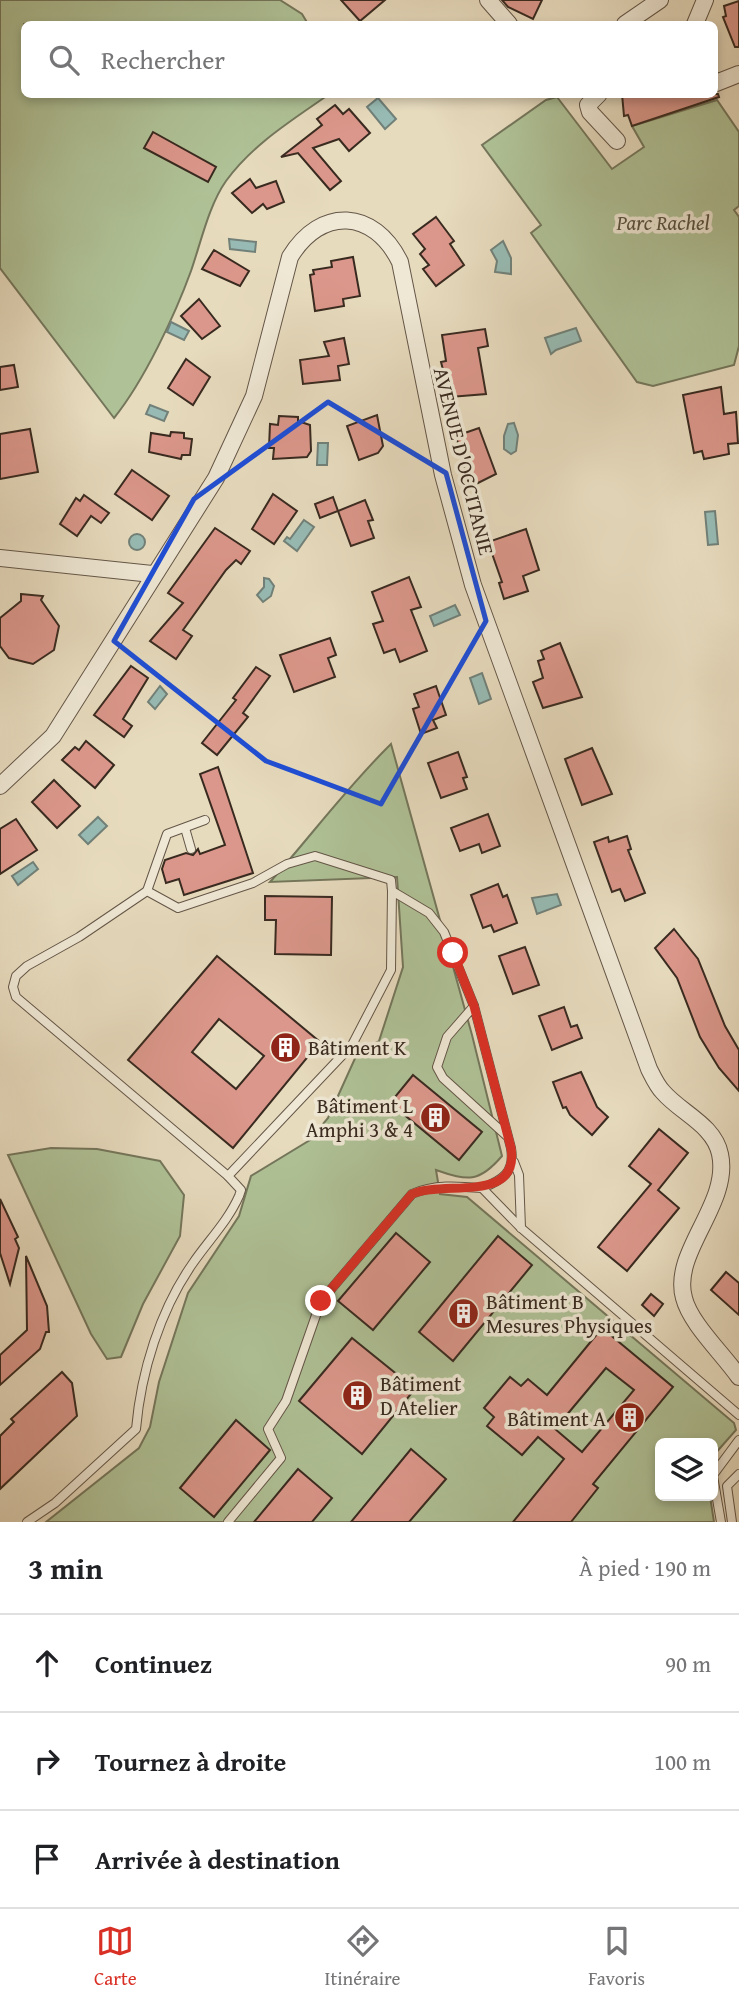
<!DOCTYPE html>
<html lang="fr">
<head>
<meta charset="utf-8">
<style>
  body { margin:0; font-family:"Gentium Book Plus",serif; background:#f2f2f2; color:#202124 }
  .controls { position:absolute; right:21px; bottom:21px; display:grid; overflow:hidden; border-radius:10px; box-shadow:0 4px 10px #0003 }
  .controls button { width:63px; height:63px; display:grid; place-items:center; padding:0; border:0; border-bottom:2px solid #e0e0e0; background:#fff; color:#202124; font:35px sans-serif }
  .stop { position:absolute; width:21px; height:21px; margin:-16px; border:5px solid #d93025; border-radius:50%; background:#fff }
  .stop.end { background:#d93025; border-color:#fff; box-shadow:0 2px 7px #0008 }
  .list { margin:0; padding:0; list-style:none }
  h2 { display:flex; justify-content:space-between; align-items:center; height:91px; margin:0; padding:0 28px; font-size:30px }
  h2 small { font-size:23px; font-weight:400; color:#757577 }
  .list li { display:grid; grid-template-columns:46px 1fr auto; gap:21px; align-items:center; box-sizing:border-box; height:98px; padding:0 28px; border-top:2px solid #e0e0e0 }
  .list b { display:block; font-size:26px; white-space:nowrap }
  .list em { font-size:23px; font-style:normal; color:#757577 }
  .icon { flex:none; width:38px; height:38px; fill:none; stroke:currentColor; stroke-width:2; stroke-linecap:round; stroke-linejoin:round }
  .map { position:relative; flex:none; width:739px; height:1522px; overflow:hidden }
  .search { position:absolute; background:#fff; box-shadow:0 4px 10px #0003; left:21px; right:21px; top:21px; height:77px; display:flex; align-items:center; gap:18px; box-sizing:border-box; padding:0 24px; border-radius:10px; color:#757577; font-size:26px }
  .sheet { height:385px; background:#fff }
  nav { display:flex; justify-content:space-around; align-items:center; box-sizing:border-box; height:98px; border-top:2px solid #e0e0e0; background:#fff; font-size:19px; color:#757577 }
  nav a { display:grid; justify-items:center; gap:4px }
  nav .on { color:#d93025 }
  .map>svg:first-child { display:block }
  .green { fill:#afc196; stroke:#74765b; stroke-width:2 }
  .water { fill:#97bbb4; stroke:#718179; stroke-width:2 }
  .building { fill:#db978b; stroke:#392a20; stroke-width:2; fill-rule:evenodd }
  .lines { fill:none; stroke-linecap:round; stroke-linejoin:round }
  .lane-casing { stroke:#645648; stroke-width:10 }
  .street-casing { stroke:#645648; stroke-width:18 }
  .lane { stroke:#efe8d5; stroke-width:8 }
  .street { stroke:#efe8d5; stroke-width:16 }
  .route { stroke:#d93025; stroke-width:9 }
  .marked { fill:none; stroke:#1d4ed8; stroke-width:5; stroke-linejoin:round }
  .labels { text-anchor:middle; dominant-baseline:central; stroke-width:7; stroke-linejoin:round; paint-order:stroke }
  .park-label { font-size:21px; font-style:italic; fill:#56503e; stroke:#efe8d5 }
  .street-label { font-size:21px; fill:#392a20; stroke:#efe8d5 }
  .poi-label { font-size:21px; fill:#392a20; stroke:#efe8d5; text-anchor:start }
</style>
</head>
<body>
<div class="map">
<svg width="739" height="1522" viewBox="0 0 739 1522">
  <rect width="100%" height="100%" fill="#e7dbbe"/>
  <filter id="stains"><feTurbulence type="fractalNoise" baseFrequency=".00286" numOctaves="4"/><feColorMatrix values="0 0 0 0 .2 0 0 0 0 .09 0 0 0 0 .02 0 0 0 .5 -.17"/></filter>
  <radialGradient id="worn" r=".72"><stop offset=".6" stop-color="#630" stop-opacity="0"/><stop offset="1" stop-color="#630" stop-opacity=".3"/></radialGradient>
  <g class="green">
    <path d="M 0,0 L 280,0 L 302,14 L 308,24 L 24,24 L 24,94 L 328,95 C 291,121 253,144 226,181 C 209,205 201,242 191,271 C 175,315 144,381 114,418 L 0,268 Z"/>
    <polygon points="557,97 612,169 644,147 632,126 717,100 739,132 739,206 734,210 739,217 739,346 734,365 653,386 637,382 531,233 541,225 482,145 546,100"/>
    <path d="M 391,744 L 472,1035 L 502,1156 C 479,1183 468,1181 436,1170 L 440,1194 L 467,1197 L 734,1423 L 736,1430 L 713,1456 L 713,1443 L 660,1443 L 660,1496 L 710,1496 L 714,1522 L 46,1522 L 139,1448 L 150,1427 L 159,1382 L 188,1293 L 239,1216 L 251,1176 L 310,1140 L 328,1118 L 357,1054 L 379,1041 L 403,967 L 397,877 L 270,882 C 311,836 347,787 391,744 Z"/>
    <polygon points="51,1148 97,1149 160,1161 184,1195 180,1236 143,1304 121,1357 107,1359 91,1334 8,1155"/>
  </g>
  <g class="water">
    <polygon points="378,98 396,119 385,129 367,107"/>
    <polygon points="229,239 256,242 255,252 230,249"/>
    <polygon points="503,241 511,258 511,274 495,272 497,261 491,250"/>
    <polygon points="171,322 189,331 184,340 167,332"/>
    <polygon points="576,328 581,341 556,350 551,354 545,338"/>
    <polygon points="150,405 168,412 164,421 146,414"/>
    <polygon points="514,423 518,435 516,451 511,454 504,449 504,436 508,424"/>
    <polygon points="318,443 328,443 327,465 317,465"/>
    <polygon points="715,511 718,544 708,545 705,512"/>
    <polygon points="304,520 314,527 297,551 284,541 287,537 290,539"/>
    <circle cx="137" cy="542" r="8"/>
    <polygon points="264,578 269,579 274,586 271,596 263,602 257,595 264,587"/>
    <polygon points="455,605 460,615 434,626 430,616"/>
    <polygon points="482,673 491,699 479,704 470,678"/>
    <polygon points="160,686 167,694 155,709 148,702"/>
    <polygon points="98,817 107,826 88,844 79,835"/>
    <polygon points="33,862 38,869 18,885 12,876"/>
    <polygon points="557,894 561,905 537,914 532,898"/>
  </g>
  <g class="building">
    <polygon points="341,0 385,0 360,21"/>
    <polygon points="502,0 542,0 533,19 508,7"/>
    <polygon points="739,1 739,47 735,47 723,17 726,16 724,6"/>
    <polygon points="622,94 718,94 719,97 632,126 628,115 624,116"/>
    <polygon points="335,105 343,114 349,109 370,133 349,151 339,139 313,148 341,181 330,190 298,153 281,157 322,125 317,119"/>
    <polygon points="153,132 216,167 208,182 144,148"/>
    <polygon points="250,179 256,188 276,181 284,202 267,209 263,204 252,213 232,193"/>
    <polygon points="436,217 454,241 450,244 464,265 436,286 423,269 429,265 420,254 425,249 413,234"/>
    <polygon points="214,250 249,271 240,286 202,269"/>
    <polygon points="353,257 360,296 343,299 344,306 315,311 310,275 314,274 313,270 332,267 331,261"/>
    <polygon points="199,299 220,326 202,339 181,316"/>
    <polygon points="485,329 488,346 478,348 486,394 450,397 441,362 446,361 442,335"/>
    <polygon points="344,338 349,364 338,366 340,380 303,384 300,360 329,356 324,342"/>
    <polygon points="186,359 210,377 193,405 168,388"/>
    <polygon points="14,365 18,387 0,390 0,367"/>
    <polygon points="721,387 724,414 736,412 738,443 728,444 729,454 704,459 702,451 694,453 683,395"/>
    <polygon points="377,415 383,446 378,453 359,460 347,426"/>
    <polygon points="279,416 298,417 298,421 310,425 311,451 307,457 273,459 274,448 269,448 270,424 278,425"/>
    <polygon points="479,428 496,474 470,487 456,436"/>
    <polygon points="30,429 38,472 0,479 0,434"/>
    <polygon points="171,432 184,433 184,438 192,439 190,455 182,455 181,459 149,452 151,433 170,436"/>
    <polygon points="132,470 169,496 152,520 115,494"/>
    <polygon points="273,494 297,511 274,544 252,529"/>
    <polygon points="84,495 109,513 101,523 91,516 77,536 60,524 76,498 80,501"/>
    <polygon points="333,497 338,511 320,518 315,504"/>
    <polygon points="365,500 373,520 368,521 374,538 351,546 338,511"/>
    <polygon points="215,528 250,551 241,564 236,560 226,570 183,630 192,636 176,659 150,641 183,603 168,593"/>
    <polygon points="526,529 539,570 523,576 528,591 504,599 499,583 502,582 488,542"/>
    <polygon points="409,577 421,607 411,610 427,651 400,662 395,649 384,653 373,624 383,621 372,592"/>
    <polygon points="21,594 43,596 41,600 59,626 54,650 33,664 9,658 0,646 0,618 21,601"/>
    <polygon points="330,638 336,655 328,658 335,677 294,692 280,655"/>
    <polygon points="560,643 582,697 543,708 533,682 543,678 538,661 544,659 541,651"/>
    <polygon points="131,666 148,678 123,719 132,726 124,737 94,715"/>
    <polygon points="256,667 270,676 243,713 248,717 217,755 202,743 236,700 233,698"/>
    <polygon points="436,686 446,715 433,720 437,728 421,734 413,709 419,707 414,694"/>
    <polygon points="86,741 114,765 95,788 62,760 75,747 79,750"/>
    <polygon points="592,748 612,794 582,805 565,759"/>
    <polygon points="458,752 467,777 463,778 467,789 441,798 428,763"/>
    <polygon points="218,767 253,873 184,895 179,879 166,883 162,869 165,860 186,853 193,855 198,849 200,854 225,845 200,774"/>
    <polygon points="54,780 80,806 57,828 32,802"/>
    <polygon points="488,814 500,846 482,853 479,844 460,851 451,828"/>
    <polygon points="16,819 37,850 0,874 0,829"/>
    <polygon points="627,836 631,849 628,850 645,893 625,901 620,889 612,892 594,842 608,837 609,842"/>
    <polygon points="498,884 503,897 507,895 517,923 494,932 491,925 483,928 471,895"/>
    <polygon points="265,896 332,897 331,955 275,954 276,920 265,920"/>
    <polygon points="674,929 698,959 725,1026 739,1050 739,1091 719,1068 700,1037 677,978 655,948"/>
    <polygon points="525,947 539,985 513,994 499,956"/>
    <path d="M 217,956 L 320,1042 L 233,1148 L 128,1060 ZM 219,1019 L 264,1056 L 236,1089 L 192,1052 Z"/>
    <polygon points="564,1007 571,1027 577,1025 582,1038 552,1050 539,1016"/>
    <polygon points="581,1072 597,1107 608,1117 592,1135 570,1115 566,1107 563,1108 553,1082"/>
    <polygon points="413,1075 482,1132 459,1160 390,1103"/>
    <polygon points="659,1129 688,1153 658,1190 679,1208 627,1271 598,1247 651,1184 629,1166"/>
    <polygon points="0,1199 18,1237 15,1239 19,1248 10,1284 0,1253"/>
    <polygon points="396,1233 430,1262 373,1330 338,1301"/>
    <polygon points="498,1236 532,1265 453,1361 419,1332"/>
    <polygon points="26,1256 47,1306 49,1332 46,1332 40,1349 0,1385 0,1355 27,1330"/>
    <polygon points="726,1272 739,1283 739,1315 711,1290"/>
    <polygon points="651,1294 663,1304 654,1316 642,1305"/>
    <path d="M 602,1328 L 673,1387 L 593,1484 L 598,1488 L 571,1522 L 513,1522 L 564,1459 L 538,1437 L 522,1455 L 487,1426 L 494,1417 L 484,1408 L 510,1377 L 521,1386 L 528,1379 L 547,1395 ZM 606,1368 L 634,1390 L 582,1452 L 555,1429 Z"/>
    <polygon points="352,1338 415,1389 362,1454 299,1401"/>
    <polygon points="62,1372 72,1383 77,1416 0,1489 0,1436 14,1422 11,1419"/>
    <polygon points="236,1420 270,1450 214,1517 180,1488"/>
    <polygon points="411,1449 446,1479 409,1522 351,1522"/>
    <polygon points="298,1469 332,1498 312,1522 254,1522"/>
  </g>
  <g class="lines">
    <defs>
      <g id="lane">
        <polyline points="185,828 191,849"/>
        <polyline points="147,891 167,834 205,820"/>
        <path d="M 508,1137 L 443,1078 L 437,1067 L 447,1037 L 474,1006 L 511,1148 C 515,1172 503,1180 482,1188 L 521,1228 L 739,1415"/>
        <polyline points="514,1162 519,1175 521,1228"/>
        <polyline points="228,1176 16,997 13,987 16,976 27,966 79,937 147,891 178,908 253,883 287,864 315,856 391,880 392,891"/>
        <polyline points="713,1475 739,1440"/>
        <polyline points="713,1476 721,1522"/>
        <path d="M 27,1522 L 55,1503 L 136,1429 C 141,1372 160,1310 193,1263 C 208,1241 228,1221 239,1196 L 241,1190 L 228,1176 L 352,1045 L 391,970 L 392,891 L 429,913 L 444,932 L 474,1006"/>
        <path d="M 228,1522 L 281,1458 L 268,1429 L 286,1401 L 321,1301 L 412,1194 C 434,1184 458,1186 482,1188"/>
        <polyline points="732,1522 727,1486 739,1474"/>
      </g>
      <g id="street">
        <polyline points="488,0 509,24"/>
        <polyline points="625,24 660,0"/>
        <polyline points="695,24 705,0"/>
        <polyline points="714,80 716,83 739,74"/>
        <polyline points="599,94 588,105 590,112 617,141"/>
        <polyline points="0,558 152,574"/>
        <path d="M 0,786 L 53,736 L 216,478 L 254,396 L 290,257 C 321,206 374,209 400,262 L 443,475 L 473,585 L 649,1069 C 653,1077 657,1086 663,1092 C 681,1113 714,1125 720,1154 C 731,1204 671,1252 684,1298 C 690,1323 723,1354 739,1377"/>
      </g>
    </defs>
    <use href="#lane" class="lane-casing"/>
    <use href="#street" class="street-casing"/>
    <use href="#lane" class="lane"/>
    <use href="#street" class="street"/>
  </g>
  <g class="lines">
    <path class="route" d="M 321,1301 L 412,1194 C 444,1180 520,1204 511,1148 L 474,1006 L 453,953"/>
  </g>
  <path class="marked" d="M 328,402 L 446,473 L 486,621 L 381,804 L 266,761 L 114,641 L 194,499 Z"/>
  <defs>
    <symbol id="building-disc" viewBox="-11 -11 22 22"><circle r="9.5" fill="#8f2418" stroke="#efe8d5"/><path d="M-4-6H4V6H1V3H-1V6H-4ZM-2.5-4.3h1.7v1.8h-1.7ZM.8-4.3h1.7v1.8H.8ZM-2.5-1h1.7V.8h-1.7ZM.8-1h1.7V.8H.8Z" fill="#fff"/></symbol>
  </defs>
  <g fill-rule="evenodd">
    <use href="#building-disc" x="268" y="1030" width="35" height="35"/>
    <use href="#building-disc" x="418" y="1100" width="35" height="35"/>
    <use href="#building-disc" x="446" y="1296" width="35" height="35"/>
    <use href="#building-disc" x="340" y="1378" width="35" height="35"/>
    <use href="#building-disc" x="612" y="1400" width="35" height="35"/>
  </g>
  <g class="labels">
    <g class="park-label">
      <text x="663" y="222">Parc Rachel</text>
    </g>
    <g class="street-label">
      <text transform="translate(464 461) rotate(76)">AVENUE D'OCCITANIE</text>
    </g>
    <g class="poi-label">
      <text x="308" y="1047">Bâtiment K</text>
      <text x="413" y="1105" text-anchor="end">Bâtiment L<tspan x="413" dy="24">Amphi 3 &amp; 4</tspan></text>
      <text x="486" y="1301">Bâtiment B<tspan x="486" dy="24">Mesures Physiques</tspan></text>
      <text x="380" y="1383">Bâtiment<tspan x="380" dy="24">D Atelier</tspan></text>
      <text x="606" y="1418" text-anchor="end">Bâtiment A</text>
    </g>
  </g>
  <rect width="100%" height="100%" filter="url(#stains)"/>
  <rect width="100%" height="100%" fill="url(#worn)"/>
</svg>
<div class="controls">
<button><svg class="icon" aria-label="layers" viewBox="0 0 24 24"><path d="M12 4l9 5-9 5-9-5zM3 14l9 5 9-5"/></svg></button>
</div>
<div class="stop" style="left:453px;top:953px"></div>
<div class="stop end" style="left:321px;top:1301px"></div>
<div class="search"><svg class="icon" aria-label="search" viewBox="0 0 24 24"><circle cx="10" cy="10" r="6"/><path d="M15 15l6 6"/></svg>Rechercher</div>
</div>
<section class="sheet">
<h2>3 min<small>À pied · 190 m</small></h2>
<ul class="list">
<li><svg class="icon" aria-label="ahead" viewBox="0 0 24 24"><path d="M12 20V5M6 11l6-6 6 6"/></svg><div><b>Continuez</b></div><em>90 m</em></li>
<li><svg class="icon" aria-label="right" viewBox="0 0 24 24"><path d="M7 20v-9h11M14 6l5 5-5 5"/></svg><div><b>Tournez à droite</b></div><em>100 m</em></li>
<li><svg class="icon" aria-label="arrive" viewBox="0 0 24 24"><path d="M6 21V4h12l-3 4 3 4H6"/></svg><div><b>Arrivée à destination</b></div></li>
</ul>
</section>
<nav>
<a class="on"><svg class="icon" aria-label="map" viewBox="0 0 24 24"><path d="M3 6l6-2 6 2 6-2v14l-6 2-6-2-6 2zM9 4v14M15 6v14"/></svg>Carte</a>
<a><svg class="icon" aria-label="directions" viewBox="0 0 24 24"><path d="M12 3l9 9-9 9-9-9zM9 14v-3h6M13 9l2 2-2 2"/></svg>Itinéraire</a>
<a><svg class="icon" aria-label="saved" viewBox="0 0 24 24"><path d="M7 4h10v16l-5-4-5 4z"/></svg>Favoris</a>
</nav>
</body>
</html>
